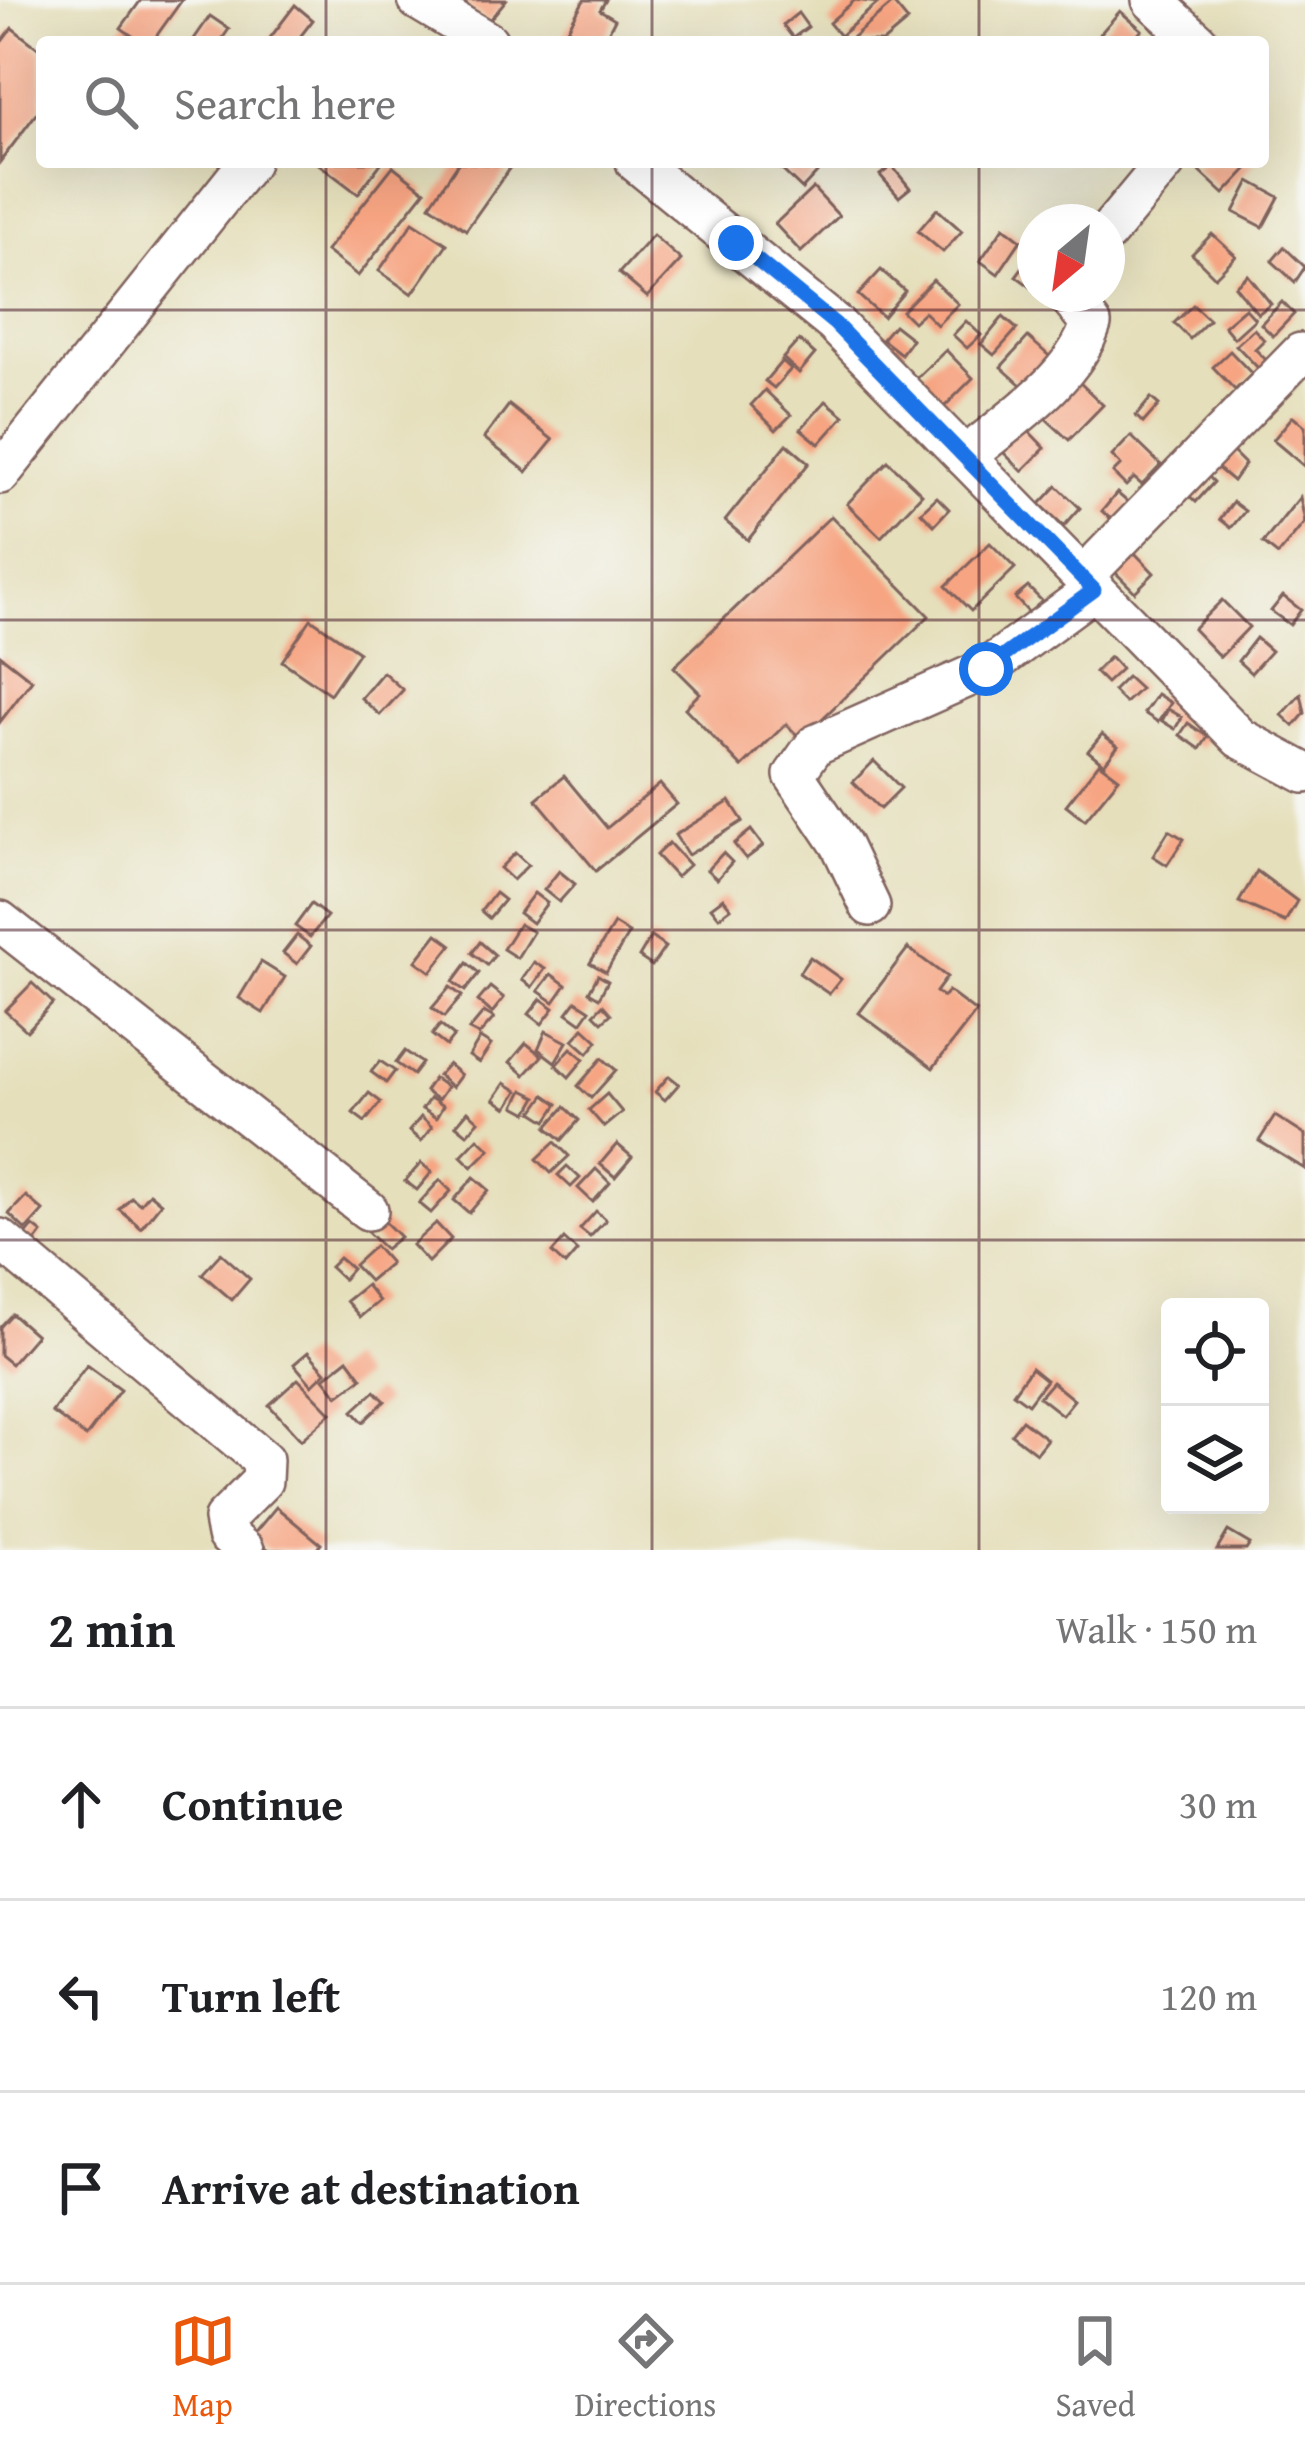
<!DOCTYPE html>
<html lang="en">
<head>
<meta charset="utf-8">
<style>
  body { margin:0; font-family:"Gentium Book Plus",serif; background:#f6f6f6; color:#202124 }
  .controls { position:absolute; right:36px; bottom:36px; display:grid; overflow:hidden; border-radius:12px; box-shadow:0 12px 48px #0002 }
  .controls button { width:108px; height:108px; display:grid; place-items:center; padding:0; border:0; border-bottom:3px solid #e0e0e0; background:#fff; color:#202124; font:60px sans-serif }
  .compass { position:absolute; left:1017px; top:204px; width:108px; height:108px; border-radius:50%; background:#fff; box-shadow:0 12px 48px #0002; rotate:209deg }
  .stop { position:absolute; width:36px; height:36px; margin:-27px; border:9px solid #1a73e8; border-radius:50%; background:#fff }
  .stop.end { background:#1a73e8; border-color:#fff; box-shadow:0 3px 12px #0008 }
  .list { margin:0; padding:0; list-style:none }
  h2 { display:flex; justify-content:space-between; align-items:center; height:156px; margin:0; padding:0 48px; font-size:51px }
  h2 small { font-size:39px; font-weight:400; color:#757577 }
  .list li { display:grid; grid-template-columns:78px 1fr auto; gap:36px; align-items:center; box-sizing:border-box; height:192px; padding:0 48px; border-top:3px solid #e0e0e0 }
  .list b { display:block; font-size:45px; white-space:nowrap }
  .list em { font-size:39px; font-style:normal; color:#757577 }
  .icon { flex:none; width:66px; height:66px; fill:none; stroke:currentColor; stroke-width:2; stroke-linecap:round; stroke-linejoin:round }
  .map { position:relative; flex:none; width:1305px; height:1550px; overflow:hidden }
  .search { position:absolute; background:#fff; box-shadow:0 12px 48px #0002; left:36px; right:36px; top:36px; height:132px; display:flex; align-items:center; gap:30px; box-sizing:border-box; padding:0 42px; border-radius:12px; color:#757577; font-size:45px }
  .sheet { height:732px; background:#fff }
  nav { display:flex; justify-content:space-around; align-items:center; box-sizing:border-box; height:168px; border-top:3px solid #e0e0e0; background:#fff; font-size:33px; color:#757577 }
  nav a { display:grid; justify-items:center; gap:6px }
  nav .on { color:#ea580c }
  .map>svg:first-child { display:block }
  .building { fill:#f6a482 }
  .lines { fill:none; stroke-linecap:round; stroke-linejoin:round }
  .minor-casing { stroke:#80625d; stroke-width:44 }
  .minor { stroke:#fff; stroke-width:39 }
  .route { stroke:#1a73e8; stroke-width:15 }
  .grid { fill:none; stroke:#4a1f2b; stroke-width:3; stroke-opacity:0.55 }
</style>
</head>
<body>
<div class="map">
<svg width="1305" height="1550" viewBox="0 0 1305 1550">
  <rect width="100%" height="100%" fill="#f6f6f2"/>
  <filter id="ink" filterUnits="userSpaceOnUse"><feTurbulence type="fractalNoise" baseFrequency=".00833" numOctaves="2"/><feDisplacementMap in="SourceGraphic" scale="24" xChannelSelector="R" yChannelSelector="G"/><feConvolveMatrix kernelMatrix="1 2 1 2 8 2 1 2 1" color-interpolation-filters="sRGB"/></filter>
  <filter id="wash" filterUnits="userSpaceOnUse"><feTurbulence type="fractalNoise" baseFrequency=".004" numOctaves="4" result="noise"/><feDisplacementMap in="SourceGraphic" scale="48" xChannelSelector="R" yChannelSelector="G"/><feGaussianBlur stdDeviation="2.7" result="paint"/><feColorMatrix in="noise" values="0 0 0 0 0 0 0 0 0 0 0 0 0 0 0 0 0 1.4 0 .05"/><feComposite in="paint" operator="in"/></filter>
  <g filter="url(#wash)">
    <rect width="100%" height="100%" fill="#e5dfbb"/>
    <g id="blocks">
      <g class="building">
        <polygon points="141,0 182,0 152,42 141,42 121,28"/>
        <polygon points="461,0 506,0 488,22"/>
        <polygon points="584,0 606,0 600,10 615,19 603,42 560,42"/>
        <polygon points="855,0 878,3 840,36 829,23"/>
        <polygon points="893,3 908,21 883,42 847,42"/>
        <polygon points="295,5 313,20 296,42 267,42"/>
        <polygon points="1120,11 1142,30 1131,42 1093,42"/>
        <polygon points="798,13 808,27 793,38 783,25"/>
        <polygon points="210,16 229,29 220,42 192,42"/>
        <polygon points="12,28 42,51 42,106 0,162 0,44"/>
        <polygon points="316,162 382,162 358,194"/>
        <polygon points="459,162 511,166 466,230 430,205"/>
        <polygon points="788,162 827,162 802,189 781,169"/>
        <polygon points="1198,162 1254,162 1224,194 1194,166"/>
        <polygon points="393,166 425,191 358,276 326,251"/>
        <polygon points="892,166 910,188 899,197 880,175"/>
        <polygon points="1250,181 1279,197 1263,227 1234,212"/>
        <polygon points="813,188 839,216 801,252 775,224"/>
        <polygon points="937,209 962,231 943,252 918,231"/>
        <polygon points="413,222 447,244 412,294 379,271"/>
        <polygon points="1004,227 1021,240 998,274 980,261"/>
        <polygon points="1212,234 1236,256 1215,277 1192,254"/>
        <polygon points="653,235 681,260 647,297 619,273"/>
        <polygon points="1284,247 1305,267 1295,282 1272,261"/>
        <polygon points="1025,264 1035,272 1035,290 1016,276"/>
        <polygon points="881,270 905,291 883,317 858,295"/>
        <polygon points="1248,275 1271,304 1258,314 1235,286"/>
        <polygon points="933,280 958,304 937,325 924,312 913,322 902,311"/>
        <polygon points="1282,302 1294,314 1273,336 1261,324"/>
        <polygon points="1193,305 1209,320 1190,339 1174,323"/>
        <polygon points="1245,308 1255,319 1234,338 1224,326"/>
        <polygon points="1003,317 1017,329 994,355 981,344"/>
        <polygon points="966,321 981,335 967,348 953,335"/>
        <polygon points="894,325 912,339 901,354 882,339"/>
        <polygon points="1254,329 1264,340 1255,349 1269,363 1261,371 1236,345"/>
        <polygon points="1028,337 1057,363 1030,393 1001,367"/>
        <polygon points="799,340 815,354 799,373 783,358"/>
        <polygon points="946,350 973,378 941,410 913,382"/>
        <polygon points="1230,351 1252,374 1235,390 1213,367"/>
        <polygon points="782,361 791,369 774,388 765,381"/>
        <polygon points="1077,380 1103,405 1069,440 1043,416"/>
        <polygon points="765,390 791,415 776,430 751,405"/>
        <polygon points="1151,398 1159,405 1143,423 1136,416"/>
        <polygon points="826,401 844,416 819,444 801,429"/>
        <polygon points="509,405 553,440 527,472 484,438"/>
        <polygon points="1293,416 1305,426 1305,467 1273,440"/>
        <polygon points="1020,422 1045,448 1022,471 996,445"/>
        <polygon points="1131,436 1161,465 1142,485 1134,478 1126,486 1113,473 1121,465 1112,456"/>
        <polygon points="787,444 809,463 748,540 725,521"/>
        <polygon points="1229,448 1245,464 1233,481 1214,465"/>
        <polygon points="888,461 922,494 881,537 847,504"/>
        <polygon points="1200,468 1214,482 1196,502 1181,488"/>
        <polygon points="1057,486 1080,508 1064,526 1040,504"/>
        <polygon points="1117,493 1131,505 1115,523 1102,511"/>
        <polygon points="937,497 949,509 934,525 921,512"/>
        <polygon points="1300,497 1305,522 1278,555 1263,543"/>
        <polygon points="1233,502 1245,511 1231,528 1220,519"/>
        <polygon points="831,516 929,616 801,739 786,724 742,767 685,708 700,693 674,667"/>
        <polygon points="990,543 1015,568 971,611 946,586"/>
        <polygon points="1131,549 1154,573 1135,592 1111,568"/>
        <polygon points="1028,587 1042,601 1029,613 1015,598"/>
        <polygon points="1283,596 1301,610 1290,625 1271,611"/>
        <polygon points="1222,600 1249,627 1220,657 1193,629"/>
        <polygon points="311,619 359,652 330,694 282,661"/>
        <polygon points="1256,638 1271,651 1251,673 1238,661"/>
        <polygon points="0,655 32,680 0,722"/>
        <polygon points="1110,657 1121,669 1106,683 1095,672"/>
        <polygon points="383,672 403,690 380,715 361,698"/>
        <polygon points="1127,677 1140,689 1125,703 1113,691"/>
        <polygon points="1157,694 1171,703 1158,722 1144,713"/>
        <polygon points="1301,694 1305,713 1294,726 1282,715"/>
        <polygon points="1168,709 1182,717 1175,729 1162,721"/>
        <polygon points="1188,723 1208,737 1200,749 1180,735"/>
        <polygon points="1102,734 1118,746 1104,764 1088,751"/>
        <polygon points="874,761 901,788 880,809 853,782"/>
        <polygon points="1099,763 1119,778 1085,820 1066,805"/>
        <polygon points="564,776 607,828 660,784 677,804 596,871 536,799"/>
        <polygon points="730,801 743,821 688,855 675,835"/>
        <polygon points="751,830 763,846 746,859 734,844"/>
        <polygon points="1169,830 1184,839 1167,865 1153,856"/>
        <polygon points="669,843 689,865 676,877 656,855"/>
        <polygon points="515,853 528,865 513,880 500,868"/>
        <polygon points="723,853 732,862 717,879 707,870"/>
        <polygon points="559,871 575,884 559,902 544,890"/>
        <polygon points="1257,871 1297,901 1285,922 1239,902"/>
        <polygon points="495,893 504,900 489,918 481,911"/>
        <polygon points="534,893 547,903 532,923 519,913"/>
        <polygon points="723,898 731,908 719,917 711,907"/>
        <polygon points="311,904 327,916 310,937 295,926"/>
        <polygon points="519,924 533,932 517,958 503,949"/>
        <polygon points="614,924 629,933 606,972 590,963"/>
        <polygon points="437,934 452,945 431,972 416,961"/>
        <polygon points="297,935 311,946 297,964 283,953"/>
        <polygon points="651,937 665,947 652,966 639,957"/>
        <polygon points="480,942 495,955 487,965 472,953"/>
        <polygon points="908,948 947,977 936,992 943,997 948,991 976,1012 933,1068 859,1013"/>
        <polygon points="810,957 841,979 829,994 799,973"/>
        <polygon points="261,962 285,977 263,1013 239,998"/>
        <polygon points="534,962 545,969 532,987 522,980"/>
        <polygon points="467,963 479,973 465,991 453,982"/>
        <polygon points="551,974 566,985 554,1002 538,991"/>
        <polygon points="598,975 608,981 599,998 589,992"/>
        <polygon points="32,983 53,1003 27,1031 5,1011"/>
        <polygon points="450,987 462,996 444,1017 432,1008"/>
        <polygon points="490,987 504,998 492,1013 478,1001"/>
        <polygon points="541,999 554,1008 542,1024 529,1014"/>
        <polygon points="576,1001 590,1010 581,1023 567,1013"/>
        <polygon points="603,1005 611,1014 602,1022 594,1014"/>
        <polygon points="484,1012 494,1018 479,1035 469,1030"/>
        <polygon points="440,1025 454,1036 446,1046 432,1035"/>
        <polygon points="584,1028 598,1041 588,1053 573,1040"/>
        <polygon points="546,1031 567,1042 555,1062 538,1049"/>
        <polygon points="480,1038 491,1045 479,1063 469,1056"/>
        <polygon points="526,1043 542,1056 525,1075 510,1062"/>
        <polygon points="571,1048 584,1059 569,1077 556,1065"/>
        <polygon points="405,1051 422,1063 413,1075 396,1063"/>
        <polygon points="602,1058 616,1070 591,1098 578,1086"/>
        <polygon points="380,1061 395,1071 386,1083 371,1072"/>
        <polygon points="448,1064 461,1075 452,1087 438,1075"/>
        <polygon points="669,1076 679,1084 665,1100 655,1092"/>
        <polygon points="434,1078 447,1087 438,1100 425,1091"/>
        <polygon points="505,1083 518,1091 507,1108 494,1099"/>
        <polygon points="523,1090 537,1097 528,1113 515,1106"/>
        <polygon points="369,1093 381,1102 365,1122 353,1113"/>
        <polygon points="607,1094 622,1112 604,1127 589,1110"/>
        <polygon points="545,1095 558,1104 547,1121 533,1112"/>
        <polygon points="430,1098 443,1106 436,1118 422,1109"/>
        <polygon points="565,1107 579,1120 562,1140 547,1127"/>
        <polygon points="468,1111 479,1121 467,1134 456,1125"/>
        <polygon points="1275,1116 1305,1135 1305,1169 1259,1141"/>
        <polygon points="421,1117 432,1127 421,1141 409,1131"/>
        <polygon points="478,1138 490,1149 472,1167 461,1156"/>
        <polygon points="555,1142 569,1156 551,1173 537,1159"/>
        <polygon points="617,1144 632,1157 615,1177 600,1164"/>
        <polygon points="421,1163 432,1172 417,1190 405,1181"/>
        <polygon points="567,1166 580,1178 571,1187 558,1175"/>
        <polygon points="596,1169 610,1183 593,1202 578,1188"/>
        <polygon points="474,1177 489,1190 469,1213 454,1200"/>
        <polygon points="440,1180 451,1191 431,1213 419,1203"/>
        <polygon points="149,1193 161,1203 141,1228 120,1210 131,1197 140,1204"/>
        <polygon points="26,1196 43,1211 26,1230 9,1214"/>
        <polygon points="373,1210 400,1237 385,1249 360,1225"/>
        <polygon points="596,1211 606,1220 590,1237 580,1229"/>
        <polygon points="436,1223 451,1239 428,1262 412,1245"/>
        <polygon points="33,1226 42,1233 27,1253 17,1246"/>
        <polygon points="564,1239 577,1251 565,1265 552,1253"/>
        <polygon points="375,1246 390,1263 369,1281 354,1265"/>
        <polygon points="221,1253 250,1279 232,1300 202,1274"/>
        <polygon points="339,1258 352,1269 343,1279 330,1267"/>
        <polygon points="366,1285 379,1301 360,1317 346,1301"/>
        <polygon points="12,1314 36,1335 11,1364 0,1355 0,1327"/>
        <polygon points="308,1352 326,1372 312,1385 294,1364"/>
        <polygon points="348,1359 362,1378 338,1396 324,1378"/>
        <polygon points="87,1365 121,1390 86,1437 52,1412"/>
        <polygon points="1031,1368 1046,1380 1028,1404 1013,1393"/>
        <polygon points="298,1379 331,1413 301,1440 269,1405"/>
        <polygon points="1052,1382 1074,1400 1062,1415 1039,1397"/>
        <polygon points="375,1391 385,1401 363,1422 353,1411"/>
        <polygon points="1022,1420 1047,1439 1036,1453 1011,1434"/>
        <polygon points="276,1507 321,1544 316,1550 269,1550 252,1536"/>
        <polygon points="1228,1531 1250,1544 1246,1550 1217,1550"/>
      </g>
    </g>
  </g>
  <g filter="url(#ink)">
    <use href="#blocks" fill-opacity="0" stroke="#80625d" stroke-width="3"/>
    <g class="lines">
      <defs>
        <g id="minor">
          <polyline points="418,0 488,42"/>
          <polyline points="1152,0 1198,42"/>
          <polyline points="636,162 835,324 1240,738 1305,773"/>
          <polyline points="1107,233 1166,162"/>
          <path d="M 965,457 C 1008,421 1073,380 1091,324 L 1067,294"/>
          <polyline points="0,474 249,162"/>
          <polyline points="1083,577 1301,353"/>
          <polyline points="870,906 841,845 794,775 815,745 986,669 1095,589"/>
          <polyline points="0,921 368,1210"/>
          <polyline points="0,1239 263,1460 262,1481 224,1519 227,1535 244,1550"/>
        </g>
      </defs>
      <use href="#minor" class="minor-casing"/>
      <use href="#minor" class="minor"/>
    </g>
  </g>
  <g class="lines" filter="url(#ink)">
    <polyline class="route" points="736,243 835,324 1094,590 986,669"/>
  </g>
  <path class="grid" d="M 326,0 L 326,42M 652,0 L 652,42M 979,0 L 979,42M 326,162 L 326,1550M 652,162 L 652,1550M 979,162 L 979,1550M 0,310 L 1305,310M 0,620 L 1305,620M 0,930 L 1305,930M 0,1240 L 1305,1240"/>
</svg>
<div class="controls">
<button><svg class="icon" aria-label="locate" viewBox="0 0 24 24"><circle cx="12" cy="12" r="6"/><path d="M12 2v4M12 18v4M2 12h4M18 12h4"/></svg></button>
<button><svg class="icon" aria-label="layers" viewBox="0 0 24 24"><path d="M12 4l9 5-9 5-9-5zM3 14l9 5 9-5"/></svg></button>
</div>
<svg class="compass" viewBox="-18 -18 36 36"><path d="M0-13l5 13h-10z" fill="#e53935"/><path d="M0 13l5-13h-10z" fill="#757577"/></svg>
<div class="stop" style="left:986px;top:669px"></div>
<div class="stop end" style="left:736px;top:243px"></div>
<div class="search"><svg class="icon" aria-label="search" viewBox="0 0 24 24"><circle cx="10" cy="10" r="6"/><path d="M15 15l6 6"/></svg>Search here</div>
</div>
<section class="sheet">
<h2>2 min<small>Walk · 150 m</small></h2>
<ul class="list">
<li><svg class="icon" aria-label="ahead" viewBox="0 0 24 24"><path d="M12 20V5M6 11l6-6 6 6"/></svg><div><b>Continue</b></div><em>30 m</em></li>
<li><svg class="icon" aria-label="left" viewBox="0 0 24 24"><path d="M17 20v-9H6M10 6l-5 5 5 5"/></svg><div><b>Turn left</b></div><em>120 m</em></li>
<li><svg class="icon" aria-label="arrive" viewBox="0 0 24 24"><path d="M6 21V4h12l-3 4 3 4H6"/></svg><div><b>Arrive at destination</b></div></li>
</ul>
</section>
<nav>
<a class="on"><svg class="icon" aria-label="map" viewBox="0 0 24 24"><path d="M3 6l6-2 6 2 6-2v14l-6 2-6-2-6 2zM9 4v14M15 6v14"/></svg>Map</a>
<a><svg class="icon" aria-label="directions" viewBox="0 0 24 24"><path d="M12 3l9 9-9 9-9-9zM9 14v-3h6M13 9l2 2-2 2"/></svg>Directions</a>
<a><svg class="icon" aria-label="saved" viewBox="0 0 24 24"><path d="M7 4h10v16l-5-4-5 4z"/></svg>Saved</a>
</nav>
</body>
</html>
